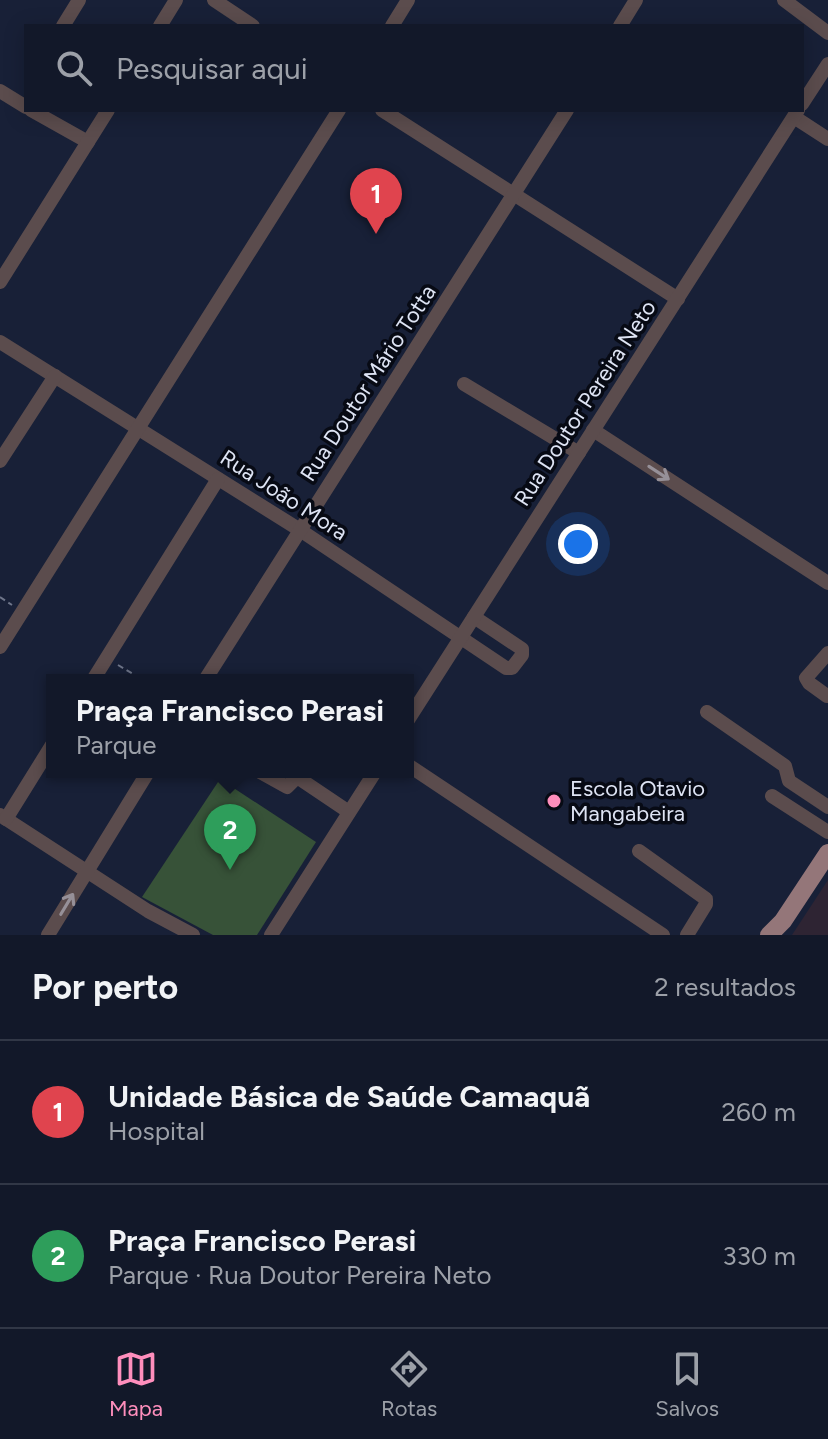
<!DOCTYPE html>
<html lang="pt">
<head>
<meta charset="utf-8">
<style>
  body { margin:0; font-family:Figtree,sans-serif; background:#1f2535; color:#f1f3f6 }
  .you { position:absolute; left:578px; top:544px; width:28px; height:28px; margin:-20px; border:6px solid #fff; border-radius:50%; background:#1a73e8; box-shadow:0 0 0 12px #1a73e833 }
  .badge { display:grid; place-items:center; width:52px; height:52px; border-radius:50%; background:#fe8ebc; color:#fff; font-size:26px; font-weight:700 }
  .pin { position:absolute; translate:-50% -66px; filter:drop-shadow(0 2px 4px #0008) }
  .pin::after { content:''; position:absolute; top:42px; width:28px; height:24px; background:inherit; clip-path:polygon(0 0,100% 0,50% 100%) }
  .popup { position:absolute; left:46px; top:674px; width:368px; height:104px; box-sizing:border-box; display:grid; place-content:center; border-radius:0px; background:#121829; filter:drop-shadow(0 2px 6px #0005); font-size:26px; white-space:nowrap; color:#9ca0a8 }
  .popup b { font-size:30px; color:#f1f3f6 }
  .popup::after { content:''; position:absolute; left:50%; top:100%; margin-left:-16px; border:16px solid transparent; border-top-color:#121829 }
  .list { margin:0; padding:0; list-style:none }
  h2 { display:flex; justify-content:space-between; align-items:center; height:104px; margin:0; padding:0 32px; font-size:34px }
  h2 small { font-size:26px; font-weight:400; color:#9ca0a8 }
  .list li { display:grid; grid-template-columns:52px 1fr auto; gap:24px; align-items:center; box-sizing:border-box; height:144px; padding:0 32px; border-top:2px solid #313746 }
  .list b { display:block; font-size:30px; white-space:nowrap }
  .list p { margin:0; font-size:26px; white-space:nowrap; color:#9ca0a8 }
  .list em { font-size:26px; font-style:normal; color:#9ca0a8 }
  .icon { flex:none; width:44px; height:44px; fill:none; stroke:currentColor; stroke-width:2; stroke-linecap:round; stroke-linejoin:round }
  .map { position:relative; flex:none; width:828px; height:935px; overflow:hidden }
  .search { position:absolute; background:#121829; box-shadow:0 4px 20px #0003; left:24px; right:24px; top:24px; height:88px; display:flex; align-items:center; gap:20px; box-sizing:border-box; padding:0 28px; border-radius:0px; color:#9ca0a8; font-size:30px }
  .sheet { height:392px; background:#121829 }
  nav { display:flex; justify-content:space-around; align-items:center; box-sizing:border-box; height:112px; border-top:2px solid #313746; background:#121829; font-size:22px; color:#9ca0a8 }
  nav a { display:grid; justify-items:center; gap:4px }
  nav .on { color:#fe8ebc }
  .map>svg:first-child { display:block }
  .commercial { fill:#2e2433 }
  .green { fill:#375238 }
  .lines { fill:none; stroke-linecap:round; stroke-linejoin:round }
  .path { stroke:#6e7589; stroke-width:2; stroke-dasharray:6 4; stroke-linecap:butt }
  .minor { stroke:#5b4c4d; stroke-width:14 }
  .major { stroke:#947679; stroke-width:18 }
  .oneway { stroke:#969098 }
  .poi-dot { fill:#fe8ebc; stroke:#070a14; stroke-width:3 }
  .labels { text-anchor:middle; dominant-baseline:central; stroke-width:7; stroke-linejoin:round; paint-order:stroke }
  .street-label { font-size:22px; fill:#dee4f4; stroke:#070a14 }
  .poi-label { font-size:22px; fill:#dee4f4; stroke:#070a14; text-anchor:start }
</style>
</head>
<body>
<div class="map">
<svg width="828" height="935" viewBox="0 0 828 935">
  <rect width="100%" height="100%" fill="#182037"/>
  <polygon class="commercial" points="828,880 828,935 792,935"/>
  <polygon class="green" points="220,779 316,842 257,935 213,935 142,897"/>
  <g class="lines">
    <g class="path">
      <polyline points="0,597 12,605"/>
      <polyline points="118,665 143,680"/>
    </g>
    <g class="minor">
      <polyline points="214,0 253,26"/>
      <polyline points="784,0 828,33"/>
      <polyline points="63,26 79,0"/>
      <polyline points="160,26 176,0"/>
      <polyline points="392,26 408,0"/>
      <polyline points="620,26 636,0"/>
      <polyline points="0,91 26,107"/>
      <polyline points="802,104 828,64"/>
      <polyline points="31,110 88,142"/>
      <polyline points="382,110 678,299"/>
      <polyline points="794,117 828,139"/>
      <polyline points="0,282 108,110"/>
      <polyline points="0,342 300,530 506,668 512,668 522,655 522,649 474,617"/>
      <polyline points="464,384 579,453"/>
      <polyline points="593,430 828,583"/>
      <polyline points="0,461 55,376"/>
      <polyline points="0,647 339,110"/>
      <polyline points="93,680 218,479"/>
      <polyline points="205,680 567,110"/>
      <polyline points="827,696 809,683 806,678 828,653"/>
      <polyline points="707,712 785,766 789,781 828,807"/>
      <polyline points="408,720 798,110"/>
      <polyline points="408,765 663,935"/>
      <polyline points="260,772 287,787 297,777"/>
      <polyline points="300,772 297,777 349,812"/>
      <polyline points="772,796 828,832"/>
      <polyline points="0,815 148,911 193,935"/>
      <polyline points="6,819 52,745"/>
      <polyline points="639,851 706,899 706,904 687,935"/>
      <polyline points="48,935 148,772"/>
      <polyline points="271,935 375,772"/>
    </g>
    <polyline class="major" points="769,935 783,921 828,853"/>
  </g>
  <defs><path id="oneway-shaft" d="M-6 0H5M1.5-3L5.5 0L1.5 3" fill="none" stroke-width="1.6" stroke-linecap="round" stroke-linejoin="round" transform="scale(2)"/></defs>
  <g class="oneway">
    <use href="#oneway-shaft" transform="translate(659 473) rotate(33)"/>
    <use href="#oneway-shaft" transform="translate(67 904) rotate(-59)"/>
  </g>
  <circle class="poi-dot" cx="554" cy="801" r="8"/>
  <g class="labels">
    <g class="street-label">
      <text transform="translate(368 383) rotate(-57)">Rua Doutor Mário Totta</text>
      <text transform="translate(585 403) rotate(-57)">Rua Doutor Pereira Neto</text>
      <text transform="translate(284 495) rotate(33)">Rua João Mora</text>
    </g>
    <g class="poi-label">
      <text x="570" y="788">Escola Otavio<tspan x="570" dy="25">Mangabeira</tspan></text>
    </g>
  </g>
</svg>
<div class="you"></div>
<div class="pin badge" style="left:376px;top:234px;background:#e0444e">1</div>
<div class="pin badge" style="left:230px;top:870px;background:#2e9e5b">2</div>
<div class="popup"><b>Praça Francisco Perasi</b>Parque</div>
<div class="search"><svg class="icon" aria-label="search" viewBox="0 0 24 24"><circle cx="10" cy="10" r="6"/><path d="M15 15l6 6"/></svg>Pesquisar aqui</div>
</div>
<section class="sheet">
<h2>Por perto<small>2 resultados</small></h2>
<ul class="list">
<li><span class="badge" style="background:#e0444e">1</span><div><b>Unidade Básica de Saúde Camaquã</b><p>Hospital</p></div><em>260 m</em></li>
<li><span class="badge" style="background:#2e9e5b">2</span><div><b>Praça Francisco Perasi</b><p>Parque · Rua Doutor Pereira Neto</p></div><em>330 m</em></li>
</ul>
</section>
<nav>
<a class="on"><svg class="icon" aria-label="map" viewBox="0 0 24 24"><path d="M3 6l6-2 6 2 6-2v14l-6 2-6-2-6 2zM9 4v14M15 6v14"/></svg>Mapa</a>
<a><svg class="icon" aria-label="directions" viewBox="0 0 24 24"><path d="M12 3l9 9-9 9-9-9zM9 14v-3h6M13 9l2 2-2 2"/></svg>Rotas</a>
<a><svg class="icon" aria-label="saved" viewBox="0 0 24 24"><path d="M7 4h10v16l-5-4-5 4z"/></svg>Salvos</a>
</nav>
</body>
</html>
